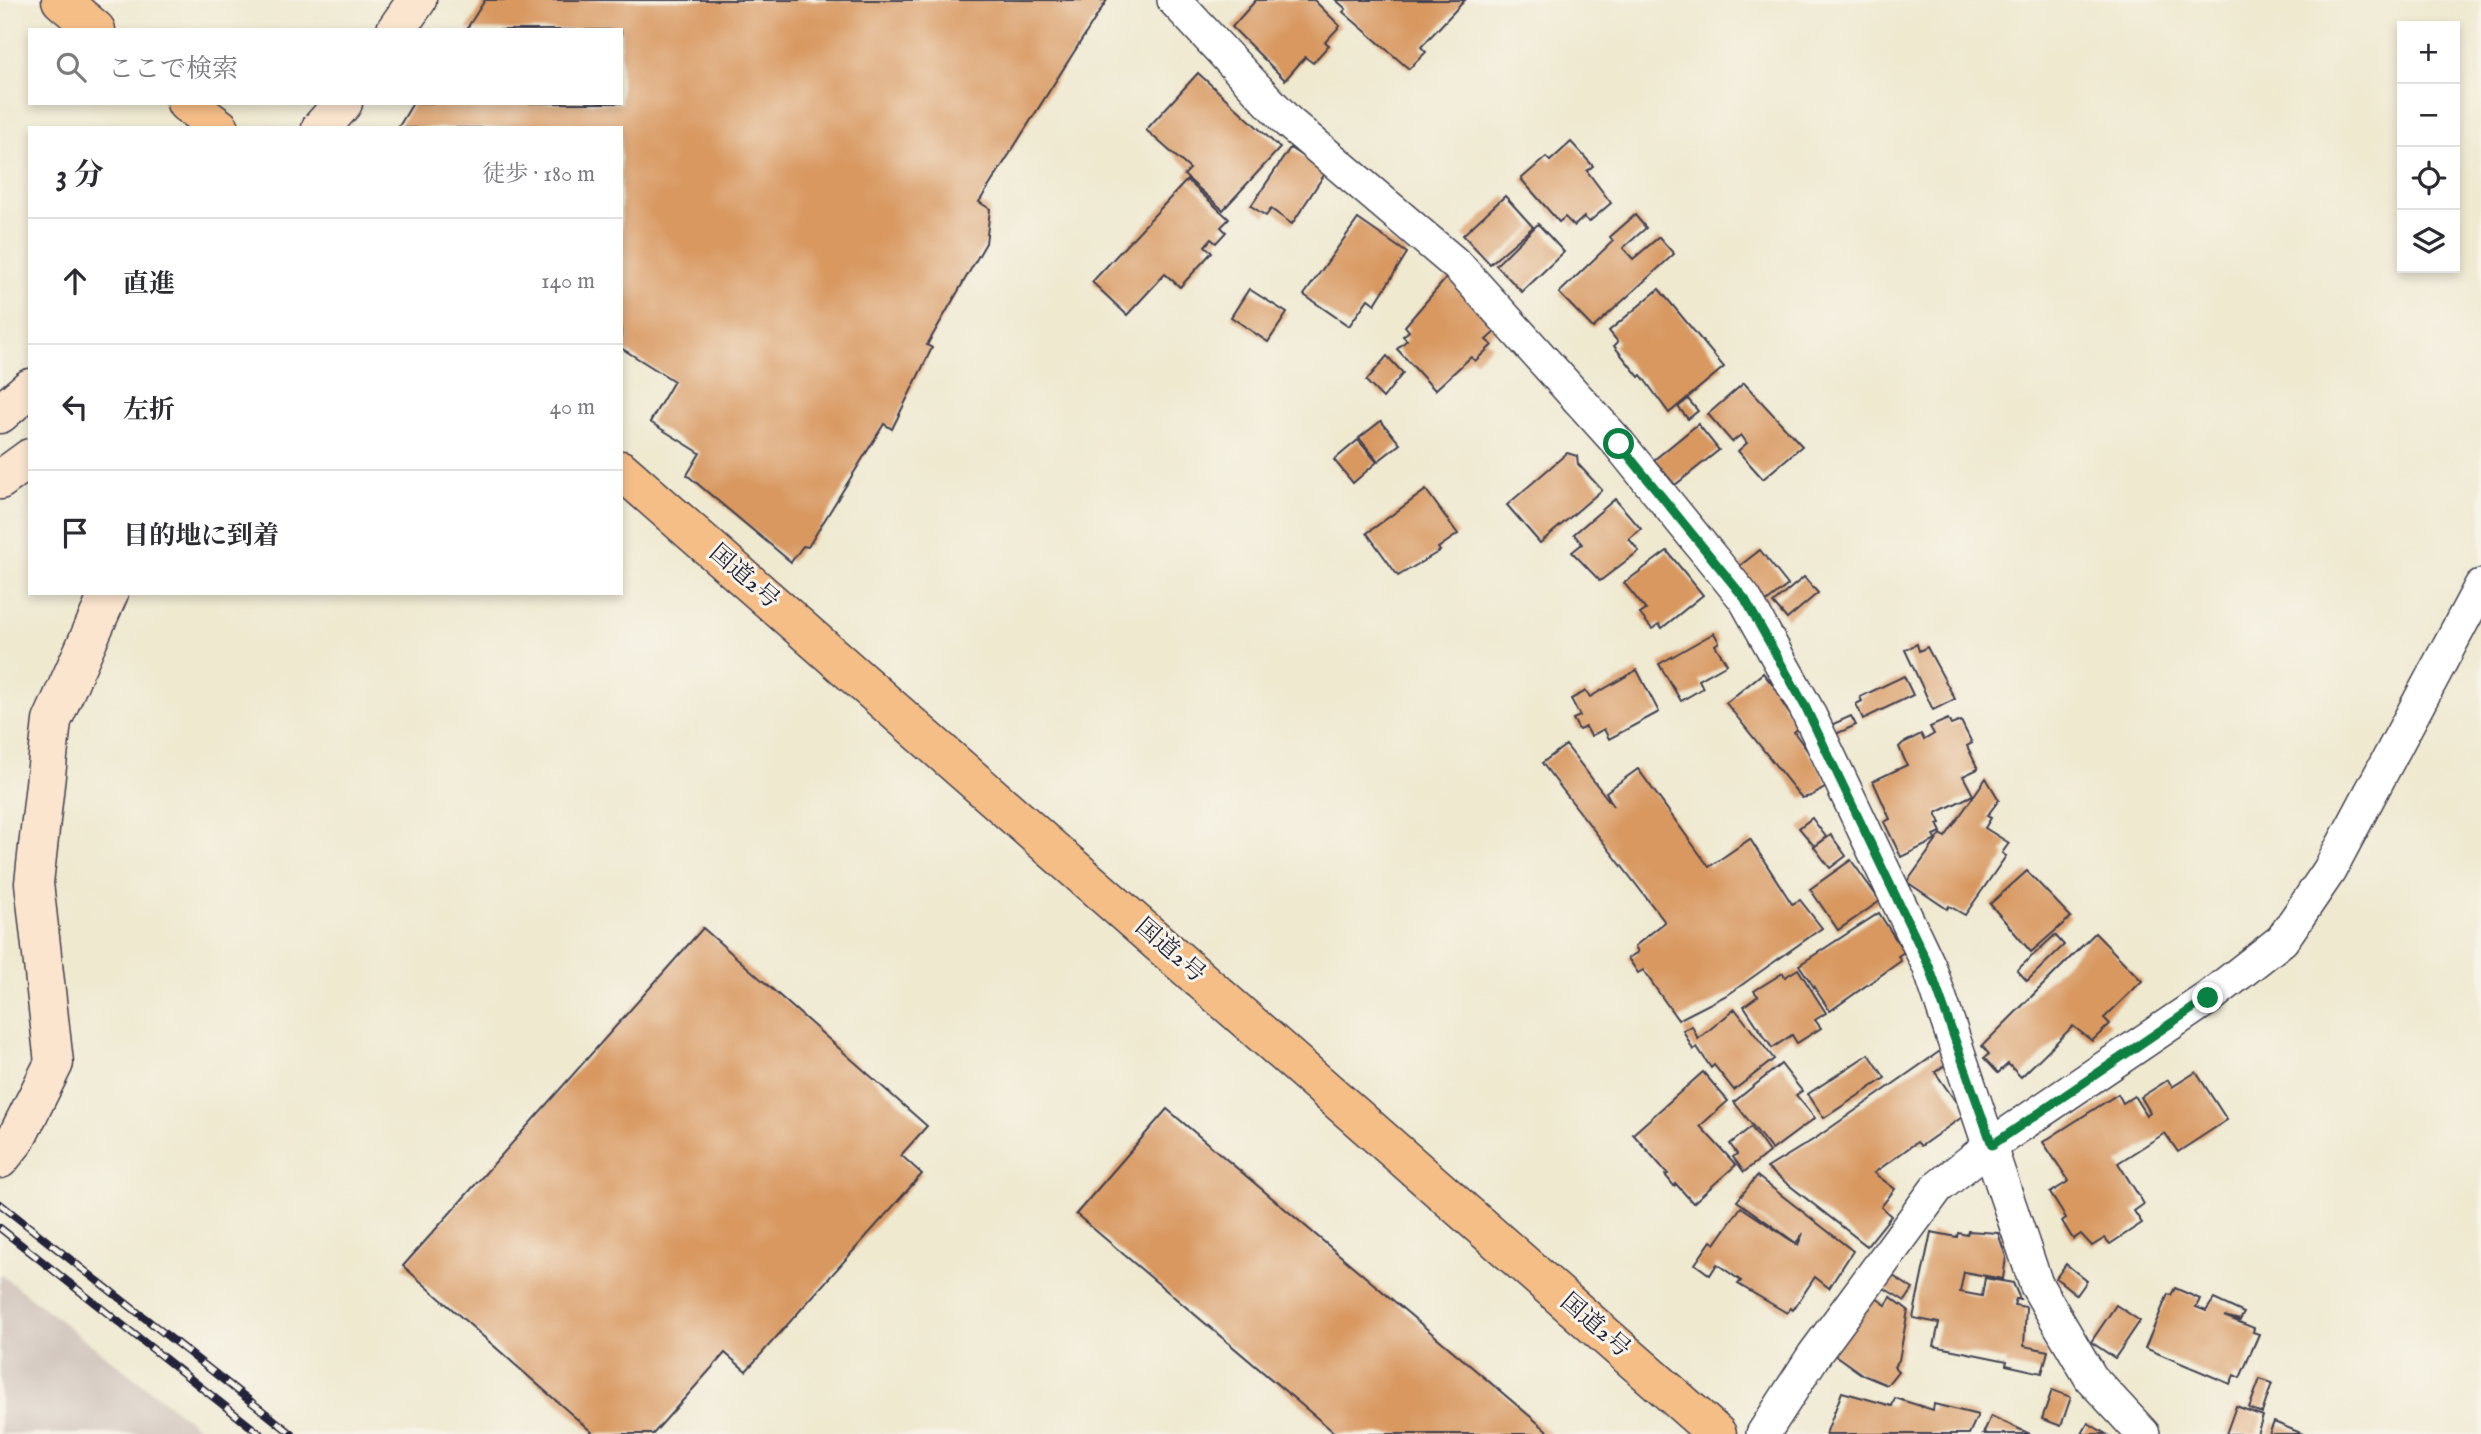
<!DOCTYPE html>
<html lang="ja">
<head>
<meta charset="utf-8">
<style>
  body { margin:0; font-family:"IM FELL English","Noto Serif JP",serif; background:#f7f7f7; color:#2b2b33 }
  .controls { position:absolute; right:21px; top:21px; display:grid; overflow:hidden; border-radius:0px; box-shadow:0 4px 10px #0003 }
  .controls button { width:63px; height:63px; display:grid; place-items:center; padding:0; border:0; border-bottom:2px solid #e1e1e2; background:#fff; color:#2b2b33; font:35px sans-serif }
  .stop { position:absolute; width:21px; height:21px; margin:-16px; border:5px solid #0b8043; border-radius:50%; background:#fff }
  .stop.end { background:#0b8043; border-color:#fff; box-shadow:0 2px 7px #0008 }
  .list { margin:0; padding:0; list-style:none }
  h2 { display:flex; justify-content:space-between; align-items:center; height:91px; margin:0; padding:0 28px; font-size:30px }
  h2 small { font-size:23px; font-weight:400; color:#7c7c81 }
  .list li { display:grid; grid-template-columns:46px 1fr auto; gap:21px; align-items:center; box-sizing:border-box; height:126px; padding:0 28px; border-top:2px solid #e1e1e2 }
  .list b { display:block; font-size:26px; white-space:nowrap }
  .list em { font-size:23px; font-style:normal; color:#7c7c81 }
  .icon { flex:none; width:38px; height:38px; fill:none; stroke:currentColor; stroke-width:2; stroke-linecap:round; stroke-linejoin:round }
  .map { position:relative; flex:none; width:2481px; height:1434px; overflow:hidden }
  .search { position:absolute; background:#fff; box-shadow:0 4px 10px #0003; left:28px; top:28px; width:595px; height:77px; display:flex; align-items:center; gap:18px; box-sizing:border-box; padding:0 24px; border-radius:0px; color:#7c7c81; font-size:26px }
  .panel { position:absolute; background:#fff; box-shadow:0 4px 10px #0003; left:28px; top:126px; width:595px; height:469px; border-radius:0px }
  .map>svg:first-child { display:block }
  .industrial { fill:#cec1b9 }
  .building { fill:#d89860 }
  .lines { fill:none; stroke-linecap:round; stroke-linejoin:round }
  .street-casing { stroke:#414051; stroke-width:36 }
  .secondary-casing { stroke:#414051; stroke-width:41 }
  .highway-casing { stroke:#414051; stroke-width:41 }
  .street { stroke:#fff; stroke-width:33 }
  .secondary { stroke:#fbe5cf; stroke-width:38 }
  .highway { stroke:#f6be87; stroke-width:38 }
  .rail-casing { stroke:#22223b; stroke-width:8 }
  .rail { stroke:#f7f3e8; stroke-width:5; stroke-dasharray:16; stroke-linecap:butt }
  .route { stroke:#0b8043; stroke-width:9 }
  .labels { text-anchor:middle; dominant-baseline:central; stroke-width:6; stroke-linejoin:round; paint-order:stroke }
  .street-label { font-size:24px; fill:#22223b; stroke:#f7f3e8 }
</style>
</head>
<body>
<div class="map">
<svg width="2481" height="1434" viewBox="0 0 2481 1434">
  <rect width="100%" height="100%" fill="#f7f3e8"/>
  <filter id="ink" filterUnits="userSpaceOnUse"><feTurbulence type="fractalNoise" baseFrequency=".0143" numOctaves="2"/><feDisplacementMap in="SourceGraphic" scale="14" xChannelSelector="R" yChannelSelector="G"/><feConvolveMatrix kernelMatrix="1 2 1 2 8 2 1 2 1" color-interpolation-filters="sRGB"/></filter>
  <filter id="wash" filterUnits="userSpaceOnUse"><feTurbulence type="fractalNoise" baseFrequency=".00686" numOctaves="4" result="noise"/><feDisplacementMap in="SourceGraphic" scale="28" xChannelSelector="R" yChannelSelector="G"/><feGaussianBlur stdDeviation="1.57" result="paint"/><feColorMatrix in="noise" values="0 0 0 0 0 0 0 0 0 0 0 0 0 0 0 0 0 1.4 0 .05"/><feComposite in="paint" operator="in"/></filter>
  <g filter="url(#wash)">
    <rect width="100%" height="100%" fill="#efe9d0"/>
    <polygon class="industrial" points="0,1274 207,1434 0,1434"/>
    <g id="blocks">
      <g class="building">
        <polygon points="485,0 1107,0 979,202 990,209 986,243 927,345 932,348 892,429 884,424 808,547 803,546 791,562 687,475 700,453 650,422 674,381 621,348 621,128 398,128 413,103 621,103 621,30 466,30"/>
        <polygon points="1256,0 1314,0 1340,26 1325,42 1329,45 1313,63 1305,57 1285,80 1232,27"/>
        <polygon points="1336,0 1465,0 1421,47 1426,52 1409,69 1343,12 1346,9"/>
        <polygon points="1198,73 1280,148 1223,210 1184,175 1190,169 1146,130"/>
        <polygon points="1571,142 1593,166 1587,171 1611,203 1589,222 1584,217 1574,226 1565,217 1559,222 1521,179 1546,157 1550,161"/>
        <polygon points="1290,148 1326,172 1292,224 1271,209 1266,216 1251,206"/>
        <polygon points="1187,180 1229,219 1221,227 1226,232 1216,243 1211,239 1205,246 1212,252 1180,287 1165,274 1127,315 1092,282"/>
        <polygon points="1505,196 1533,227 1490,264 1463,235"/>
        <polygon points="1635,215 1646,228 1623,248 1633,259 1659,237 1674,254 1593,328 1559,293 1613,241 1610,237"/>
        <polygon points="1358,219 1407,253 1375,304 1368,299 1349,326 1304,295"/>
        <polygon points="1538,224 1564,252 1522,292 1496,265"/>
        <polygon points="1448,276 1498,329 1486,340 1492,345 1475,361 1471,357 1435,390 1397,349 1407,340 1403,336 1409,331 1405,326"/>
        <polygon points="1249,289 1287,313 1268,342 1231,317"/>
        <polygon points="1659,289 1724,367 1669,413 1641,375 1639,377 1614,346 1618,342 1609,331"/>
        <polygon points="1387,356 1403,373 1383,398 1366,381"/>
        <polygon points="1744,383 1802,446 1763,479 1738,451 1747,443 1741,435 1732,442 1708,414"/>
        <polygon points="1688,399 1698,411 1688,419 1678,407"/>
        <polygon points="1381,421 1400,444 1378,461 1359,438"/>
        <polygon points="1698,424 1719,450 1675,485 1654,460"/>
        <polygon points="1358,440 1377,462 1353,483 1334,460"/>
        <polygon points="1567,453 1577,456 1578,464 1602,490 1540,543 1507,505"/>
        <polygon points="1426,490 1458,534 1438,548 1440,551 1398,576 1367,533"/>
        <polygon points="1615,499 1641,529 1629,539 1639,551 1600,581 1572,552 1582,544 1574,534"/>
        <polygon points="1760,550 1788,585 1765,603 1737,568"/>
        <polygon points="1667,551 1703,595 1662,628 1659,624 1652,629 1640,614 1646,610 1624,583"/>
        <polygon points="1804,577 1818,593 1787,619 1773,603"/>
        <polygon points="1714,633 1719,642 1715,645 1727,664 1699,680 1703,688 1681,701 1659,664"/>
        <polygon points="1917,644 1919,651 1927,647 1955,699 1933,710 1905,650"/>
        <polygon points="1637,670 1659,712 1609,739 1604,729 1591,736 1586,727 1579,730 1573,719 1580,716 1571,699 1586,691 1590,697"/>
        <polygon points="1763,673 1784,699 1781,701 1799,728 1794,732 1822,771 1828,786 1811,796 1802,798 1796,791 1726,703"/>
        <polygon points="1904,676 1913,695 1863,719 1856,704 1862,701 1860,697"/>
        <polygon points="1851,716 1856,725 1836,734 1831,725"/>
        <polygon points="1948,719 1951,725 1961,721 1972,743 1967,746 1978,769 1963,776 1973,795 1936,813 1941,823 1937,824 1941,832 1934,835 1936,840 1901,857 1884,822 1890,819 1873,781 1907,765 1899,747 1903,743 1921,734 1924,740 1934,734 1930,727"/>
        <polygon points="1566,745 1613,806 1606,792 1638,769 1709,867 1750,839 1792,904 1800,900 1822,928 1729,994 1678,1020 1643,970 1638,973 1628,958 1638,952 1635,946 1665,922 1542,763"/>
        <polygon points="1986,778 1999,800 1987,816 1991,818 1985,828 2009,843 2002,853 2006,856 1965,915 1949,906 1947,909 1907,882 1941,834 1945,837"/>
        <polygon points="1812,818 1826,837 1814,846 1799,828"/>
        <polygon points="1831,835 1846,856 1830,868 1814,847"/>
        <polygon points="1851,860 1880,901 1838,930 1810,889"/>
        <polygon points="2027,871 2071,917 2031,952 1990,904"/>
        <polygon points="1879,913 1904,952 1898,956 1901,961 1830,1011 1799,965"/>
        <polygon points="703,928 927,1126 901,1155 922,1174 746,1371 725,1353 653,1434 594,1434 403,1266"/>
        <polygon points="2095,933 2142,981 2104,1018 2110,1024 2092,1041 2073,1026 2021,1077 2008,1064 1998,1073 1984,1058 1989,1054 1982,1046"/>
        <polygon points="2055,935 2064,945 2027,981 2017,970"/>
        <polygon points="1798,969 1826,1013 1815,1020 1821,1028 1797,1043 1792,1035 1772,1048 1744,1006 1758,996 1754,991 1783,973 1785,977"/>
        <polygon points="1735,1009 1774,1059 1734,1090 1714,1065 1711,1068 1697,1047 1693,1050 1683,1030 1692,1026 1698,1039"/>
        <polygon points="1943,1049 1948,1063 1935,1072 1965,1115 1921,1146 1917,1142 1874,1173 1895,1189 1881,1207 1891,1216 1867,1246 1767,1168 1816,1138"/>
        <polygon points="1869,1054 1885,1078 1824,1118 1808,1094"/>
        <polygon points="1781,1064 1802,1091 1796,1095 1815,1118 1772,1150 1734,1102"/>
        <polygon points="1703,1072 1728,1101 1700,1126 1736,1165 1693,1203 1676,1184 1674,1186 1665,1175 1668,1174 1633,1134"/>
        <polygon points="2196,1072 2227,1120 2178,1152 2165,1133 2118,1163 2144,1204 2134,1211 2142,1223 2110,1244 2105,1238 2092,1246 2081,1234 2073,1239 2062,1221 2066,1218 2050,1193 2069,1181 2043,1142 2118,1094 2123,1103 2134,1096 2146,1115 2150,1112 2141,1097 2168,1080 2172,1087"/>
        <polygon points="1167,1109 1551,1434 1336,1434 1076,1214"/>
        <polygon points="1751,1127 1769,1152 1744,1172 1733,1157 1737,1154 1730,1144"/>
        <polygon points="1757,1176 1853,1251 1829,1288 1815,1277 1793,1310 1791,1308 1787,1313 1738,1284 1741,1281 1717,1264 1710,1275 1695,1264 1711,1241 1715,1244 1741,1207 1798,1245 1803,1233 1796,1243 1737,1201"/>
        <polygon points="1968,1231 1998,1233 2006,1257 2003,1279 1964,1272 1960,1292 1982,1296 1985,1278 2013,1283 2020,1299 2016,1299 2014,1305 2026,1307 2024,1346 2048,1351 2042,1373 2006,1365 2007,1361 1934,1346 1939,1323 1913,1318 1931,1232 1957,1237 1958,1233 1967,1235"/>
        <polygon points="2066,1264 2087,1281 2077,1295 2056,1278"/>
        <polygon points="1890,1274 1913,1289 1905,1301 1882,1287"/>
        <polygon points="2175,1288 2200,1299 2196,1307 2206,1311 2214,1299 2244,1313 2240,1320 2224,1316 2254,1328 2253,1332 2259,1334 2240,1378 2234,1375 2230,1384 2145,1348 2168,1294 2171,1295"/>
        <polygon points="1873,1296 1886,1305 1891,1297 1908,1310 1899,1360 1894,1367 1898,1371 1887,1385 1863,1375 1832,1353"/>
        <polygon points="2116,1305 2140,1321 2115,1358 2091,1342"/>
        <polygon points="2260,1379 2272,1383 2262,1413 2249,1408"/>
        <polygon points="2052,1390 2071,1397 2061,1426 2042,1419"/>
        <polygon points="1842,1392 1892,1406 1895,1398 1933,1410 1934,1404 1978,1415 1969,1434 1826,1434"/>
        <polygon points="2236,1406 2263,1416 2257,1434 2226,1434"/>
        <polygon points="1991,1416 2030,1434 1983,1434"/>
        <polygon points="2274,1422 2303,1434 2269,1434"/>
        <polygon points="2088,1423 2106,1434 2082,1434"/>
      </g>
    </g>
  </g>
  <g filter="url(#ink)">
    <use href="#blocks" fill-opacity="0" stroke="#414051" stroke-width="2"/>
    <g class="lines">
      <defs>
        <g id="street">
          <polyline points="1174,0 1287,121 1458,266 1619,444 1745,599 1806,708 1929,966 2036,1284 2091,1378 2143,1434"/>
          <polyline points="1763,1434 1814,1355 1937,1188 1991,1145 2208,998 2282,940 2329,871 2481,586"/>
        </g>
        <g id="secondary">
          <polyline points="396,30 417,0"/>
          <polyline points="321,128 343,103"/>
          <polyline points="0,414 30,388"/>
          <polyline points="0,480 30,458"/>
          <polyline points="0,1159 16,1139 54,1063 34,883 52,721 109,593"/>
        </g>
        <g id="highway">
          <polyline points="61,0 96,30"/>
          <polyline points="186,103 220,128"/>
          <polyline points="621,470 1717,1434"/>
        </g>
      </defs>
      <use href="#street" class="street-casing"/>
      <use href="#secondary" class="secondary-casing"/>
      <use href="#highway" class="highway-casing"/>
      <use href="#street" class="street"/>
      <use href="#secondary" class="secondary"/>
      <use href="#highway" class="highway"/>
      <defs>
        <g id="rail">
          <polyline points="0,1204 292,1434"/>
          <polyline points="0,1228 260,1434"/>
        </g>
      </defs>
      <use href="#rail" class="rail-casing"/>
      <use href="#rail" class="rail"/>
    </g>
  </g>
  <g class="lines" filter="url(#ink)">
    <polyline class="route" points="1619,444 1745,599 1806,708 1929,966 1992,1145 2208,998"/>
  </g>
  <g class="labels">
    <g class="street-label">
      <text transform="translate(744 577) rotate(41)">国道2号</text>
      <text transform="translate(1170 951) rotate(41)">国道2号</text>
      <text transform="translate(1595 1326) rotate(41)">国道2号</text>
    </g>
  </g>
</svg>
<div class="controls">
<button>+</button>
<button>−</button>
<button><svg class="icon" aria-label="locate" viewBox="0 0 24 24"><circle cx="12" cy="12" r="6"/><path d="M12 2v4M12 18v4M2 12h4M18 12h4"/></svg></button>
<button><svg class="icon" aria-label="layers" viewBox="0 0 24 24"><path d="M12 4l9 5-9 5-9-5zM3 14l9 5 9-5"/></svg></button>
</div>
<div class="stop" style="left:1619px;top:444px"></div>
<div class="stop end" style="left:2208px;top:998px"></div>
<div class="search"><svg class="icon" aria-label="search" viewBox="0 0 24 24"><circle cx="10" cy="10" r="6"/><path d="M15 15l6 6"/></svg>ここで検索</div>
<section class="panel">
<h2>3 分<small>徒歩 · 180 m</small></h2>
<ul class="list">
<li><svg class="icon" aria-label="ahead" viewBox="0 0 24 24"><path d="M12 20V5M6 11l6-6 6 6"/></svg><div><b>直進</b></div><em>140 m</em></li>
<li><svg class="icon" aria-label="left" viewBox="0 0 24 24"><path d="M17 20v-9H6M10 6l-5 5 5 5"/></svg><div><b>左折</b></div><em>40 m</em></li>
<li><svg class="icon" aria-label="arrive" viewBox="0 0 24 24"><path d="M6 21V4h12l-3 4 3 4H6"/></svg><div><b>目的地に到着</b></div></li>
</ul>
</section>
</div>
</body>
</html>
